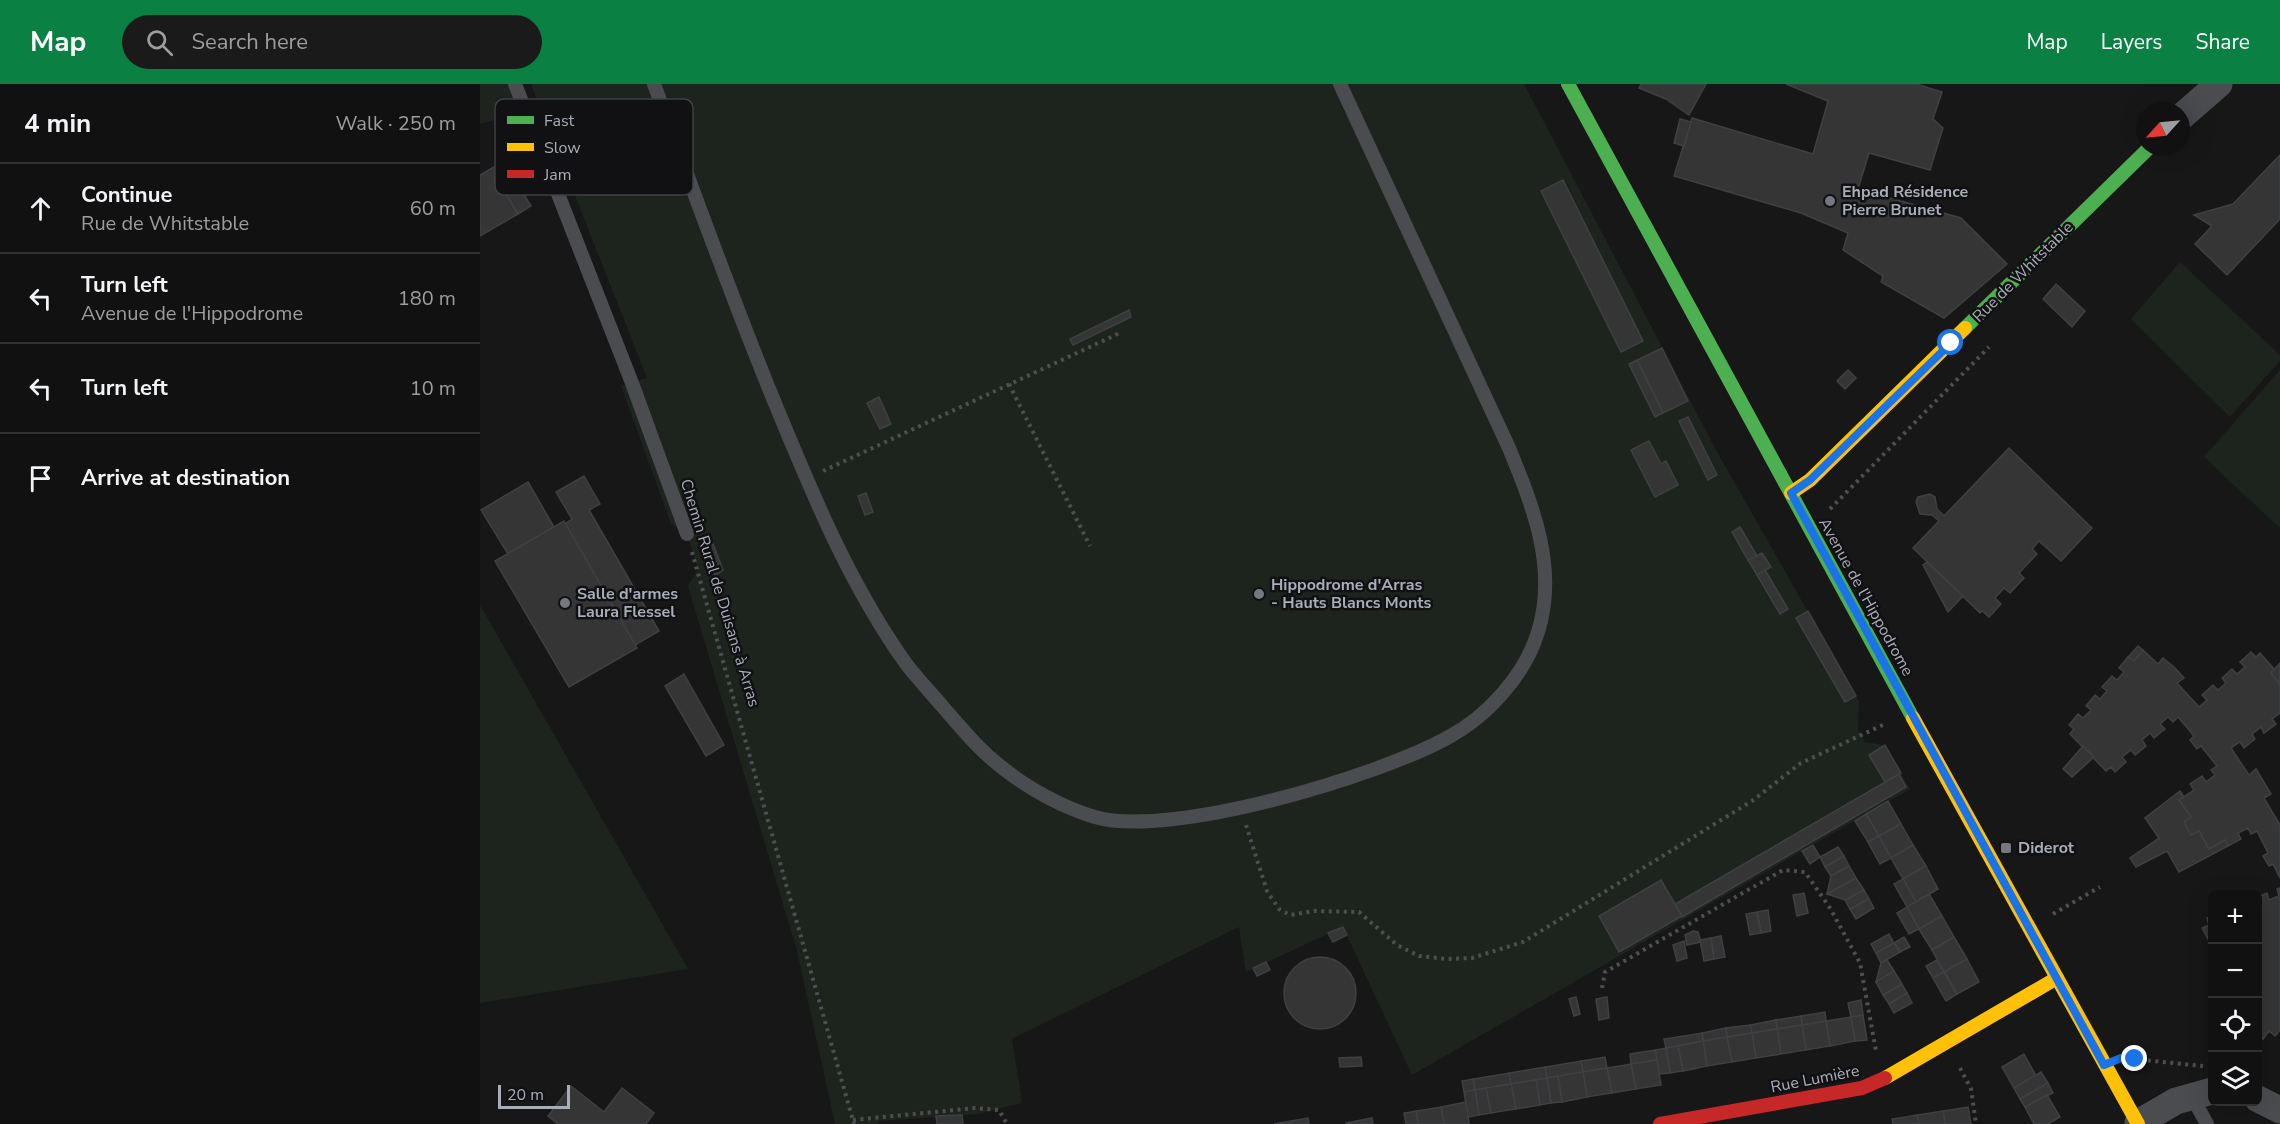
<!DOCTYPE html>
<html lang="en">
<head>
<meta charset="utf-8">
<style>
  body { margin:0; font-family:"Nunito Sans",sans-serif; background:#1a1a1a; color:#f1f3f6 }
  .controls { position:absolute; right:18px; bottom:18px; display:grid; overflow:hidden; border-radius:9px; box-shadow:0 6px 24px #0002 }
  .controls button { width:54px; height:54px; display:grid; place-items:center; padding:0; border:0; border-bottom:2px solid #303131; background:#111; color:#f1f3f6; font:30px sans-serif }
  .compass { position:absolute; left:1656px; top:18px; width:54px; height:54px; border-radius:50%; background:#111; box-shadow:0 6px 24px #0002; rotate:243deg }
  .scale { position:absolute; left:18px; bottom:15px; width:72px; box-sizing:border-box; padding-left:6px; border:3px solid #a8adb8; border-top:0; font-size:16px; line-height:21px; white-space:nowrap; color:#a8adb8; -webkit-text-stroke:4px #111113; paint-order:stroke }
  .stop { position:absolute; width:18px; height:18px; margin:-14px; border:4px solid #1a73e8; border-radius:50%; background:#fff }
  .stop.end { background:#1a73e8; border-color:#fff; box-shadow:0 2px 6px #0008 }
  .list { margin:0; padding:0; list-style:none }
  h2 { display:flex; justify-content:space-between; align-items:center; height:78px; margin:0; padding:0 24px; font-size:26px }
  h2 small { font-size:20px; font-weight:400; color:#9c9d9f }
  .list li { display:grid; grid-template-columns:39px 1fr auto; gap:18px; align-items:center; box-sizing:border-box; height:90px; padding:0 24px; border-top:2px solid #303131 }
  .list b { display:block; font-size:22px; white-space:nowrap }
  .list p { margin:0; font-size:20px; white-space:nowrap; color:#9c9d9f }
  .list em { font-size:20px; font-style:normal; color:#9c9d9f }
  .icon { flex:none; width:33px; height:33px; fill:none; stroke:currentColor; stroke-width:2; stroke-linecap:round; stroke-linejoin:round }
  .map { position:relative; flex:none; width:1800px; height:1040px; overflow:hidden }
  header { display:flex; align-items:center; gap:36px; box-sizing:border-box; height:84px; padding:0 30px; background:#0b8043; color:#fff }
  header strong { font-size:28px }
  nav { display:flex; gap:33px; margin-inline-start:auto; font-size:21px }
  .search { width:420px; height:54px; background:#1a1a1a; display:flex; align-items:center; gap:15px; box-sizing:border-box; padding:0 21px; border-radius:33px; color:#9c9d9f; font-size:22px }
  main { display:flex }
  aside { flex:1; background:#111 }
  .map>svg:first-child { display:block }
  .green { fill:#1d241e }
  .building { fill:#353536; stroke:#3f4043; stroke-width:1.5 }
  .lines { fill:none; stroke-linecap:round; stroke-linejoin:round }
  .path { stroke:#4d4e52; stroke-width:4; stroke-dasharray:3 4.5; stroke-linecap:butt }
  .lane { stroke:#4b4c50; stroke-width:14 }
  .street { stroke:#4b4c50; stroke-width:27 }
  .fast { stroke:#4caf50; stroke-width:14 }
  .slow { stroke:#ffc107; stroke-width:14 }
  .jam { stroke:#c62828; stroke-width:14 }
  .route { stroke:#1a73e8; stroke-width:8 }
  .poi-dot { fill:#757880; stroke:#111113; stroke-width:2 }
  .labels { text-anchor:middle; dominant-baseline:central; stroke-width:5; stroke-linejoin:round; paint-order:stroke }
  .poi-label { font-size:16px; font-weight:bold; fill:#a8adb8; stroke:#111113; text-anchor:start }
  .street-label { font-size:16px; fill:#a8adb8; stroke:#111113 }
  .key { fill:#111113; stroke:#3e4045; stroke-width:1.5 }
  .key-label { font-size:16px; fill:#a8adb8 }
</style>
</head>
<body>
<header>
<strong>Map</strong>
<div class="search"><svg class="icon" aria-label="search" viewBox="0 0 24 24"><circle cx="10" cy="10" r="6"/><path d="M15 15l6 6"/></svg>Search here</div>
<nav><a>Map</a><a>Layers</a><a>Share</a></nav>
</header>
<main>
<aside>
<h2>4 min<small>Walk · 250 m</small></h2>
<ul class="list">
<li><svg class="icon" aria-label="ahead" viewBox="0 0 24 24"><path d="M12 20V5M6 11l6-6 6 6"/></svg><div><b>Continue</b><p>Rue de Whitstable</p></div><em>60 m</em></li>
<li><svg class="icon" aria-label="left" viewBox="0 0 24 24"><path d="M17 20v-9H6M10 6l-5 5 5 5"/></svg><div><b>Turn left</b><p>Avenue de l'Hippodrome</p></div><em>180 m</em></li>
<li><svg class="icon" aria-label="left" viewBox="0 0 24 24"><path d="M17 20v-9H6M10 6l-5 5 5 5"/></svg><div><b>Turn left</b></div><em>10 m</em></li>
<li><svg class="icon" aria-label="arrive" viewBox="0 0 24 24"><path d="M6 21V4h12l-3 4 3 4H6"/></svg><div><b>Arrive at destination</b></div></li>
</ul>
</aside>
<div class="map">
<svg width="1800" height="1040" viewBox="0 0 1800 1040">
  <rect width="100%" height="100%" fill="#171717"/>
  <g class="green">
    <polygon points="0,0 35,0 44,23 29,32 0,40"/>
    <polygon points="51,0 1044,0 1236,366 1376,612 1379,617 1378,645 1385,658 1405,661 1430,705 932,991 863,843 766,888 759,843 532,955 542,1019 499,1030 398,1037 398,1040 355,1040 317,867 208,502 218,485 207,450 191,440 141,302 167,294"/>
    <polygon points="1700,178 1800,271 1800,277 1750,333 1651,235"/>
    <polygon points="1800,286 1800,444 1724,373"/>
    <polygon points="0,521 208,885 0,919"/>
  </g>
  <g class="building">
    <polygon points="1161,0 1226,0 1209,31 1186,15 1159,4"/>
    <polygon points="1306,0 1436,0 1462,8 1453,35 1463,44 1450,86 1389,69 1378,105 1481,134 1527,180 1464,234 1401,198 1403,192 1363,166 1368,149 1321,129 1194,92 1212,34 1333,70 1348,17"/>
    <polygon points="1200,35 1211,38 1204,62 1194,59"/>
    <polygon points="1800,71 1800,135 1747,191 1715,160 1732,142 1714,131 1753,120"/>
    <polygon points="24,77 32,91 19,98 38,130 0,152 0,91"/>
    <polygon points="32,91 51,122 38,130 19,98"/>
    <polygon points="1083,96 1163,257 1141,268 1061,107"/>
    <polygon points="1576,200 1605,227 1592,243 1563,215"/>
    <polygon points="649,226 651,233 593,261 590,255"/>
    <polygon points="1182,264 1208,317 1183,329 1157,276"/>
    <polygon points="1157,276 1183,329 1175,333 1149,280"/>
    <polygon points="1368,286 1376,294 1365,305 1357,297"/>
    <polygon points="399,313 411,340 400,345 387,319"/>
    <polygon points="1208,333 1237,391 1228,396 1199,337"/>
    <polygon points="1169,357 1181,380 1186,377 1198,401 1175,413 1151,366"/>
    <polygon points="1529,364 1612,444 1581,477 1559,457 1552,465 1557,470 1539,489 1544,494 1530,509 1524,504 1515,514 1521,520 1509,533 1502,527 1500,529 1433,464 1459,437 1452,431 1440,430 1436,418 1438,413 1450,410 1455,413 1457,425 1464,432"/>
    <polygon points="104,392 120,420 109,426 179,547 155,561 85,440 92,435 76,408"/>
    <polygon points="48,398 74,443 28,470 1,426"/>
    <polygon points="386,409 393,428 385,431 378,412"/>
    <polygon points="84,437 157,564 89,603 15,477"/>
    <polygon points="1260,443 1277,472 1268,476 1252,448"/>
    <polygon points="233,460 243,486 235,492 226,464"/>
    <polygon points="1282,469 1291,483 1277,491 1268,476"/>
    <polygon points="1447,478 1483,512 1468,528 1443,481"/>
    <polygon points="1285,486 1308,525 1300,530 1277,491"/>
    <polygon points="1328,527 1376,612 1365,618 1316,534"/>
    <polygon points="1658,562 1663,566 1654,577 1648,573"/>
    <polygon points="1663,566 1678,580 1683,574 1694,583 1704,594 1697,599 1719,623 1727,616 1722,611 1733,601 1738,606 1746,599 1742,594 1752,585 1757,590 1765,583 1760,578 1771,568 1776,573 1780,569 1795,586 1791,589 1800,600 1800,629 1792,635 1796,640 1784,649 1781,643 1772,650 1775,655 1764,664 1760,658 1751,664 1769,691 1776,685 1791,710 1784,714 1800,741 1800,794 1793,780 1789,782 1783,772 1788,769 1777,747 1771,750 1768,744 1758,749 1761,755 1748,762 1745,756 1729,765 1719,747 1711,751 1704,738 1711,733 1699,716 1714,706 1710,700 1722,692 1726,698 1735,691 1731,686 1737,682 1721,662 1717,665 1710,656 1714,652 1698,633 1693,638 1688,633 1680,640 1685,645 1674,654 1670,649 1662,656 1666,662 1655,671 1651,666 1642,673 1646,678 1635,688 1631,683 1626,687 1590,650 1594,645 1589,641 1598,630 1603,634 1611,626 1606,622 1615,611 1620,615 1627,607 1622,603 1632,592 1637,596 1644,588 1639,584 1648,573 1654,577"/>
    <polygon points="1800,579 1800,600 1791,589"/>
    <polygon points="204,590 244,661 226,672 185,602"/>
    <polygon points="1405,661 1421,689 1405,698 1389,671"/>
    <polygon points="1603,662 1614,673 1592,693 1583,685"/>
    <polygon points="1419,690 1426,703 1202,833 1195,820"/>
    <polygon points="1700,707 1704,713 1699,716 1711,733 1704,738 1711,751 1719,747 1729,765 1745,756 1748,762 1699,788 1687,767 1656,783 1650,774 1679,754 1665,734"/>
    <polygon points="1408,717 1421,740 1399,752 1386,730"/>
    <polygon points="1386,730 1399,752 1388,758 1375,737"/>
    <polygon points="1421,740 1433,761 1411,774 1399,752"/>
    <polygon points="1399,752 1411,774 1400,780 1388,758"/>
    <polygon points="1333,761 1340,773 1330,780 1322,767"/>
    <polygon points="1433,761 1446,782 1423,795 1411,774"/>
    <polygon points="1358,763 1364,772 1345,783 1340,773"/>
    <polygon points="1364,772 1369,782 1351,792 1345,783"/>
    <polygon points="1369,782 1376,794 1347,810 1351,792"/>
    <polygon points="1446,782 1458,805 1436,818 1423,795"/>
    <polygon points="1376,794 1384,806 1365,816 1347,810"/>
    <polygon points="1423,795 1436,818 1427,823 1414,800"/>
    <polygon points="1181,796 1202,832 1139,868 1119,832"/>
    <polygon points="1800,804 1800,946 1795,952 1789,947 1783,955 1778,946 1778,813 1787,809 1789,816 1799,812 1797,805"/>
    <polygon points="1384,806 1389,815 1370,825 1365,816"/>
    <polygon points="1324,809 1328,829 1317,832 1313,811"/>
    <polygon points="1449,810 1462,832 1439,845 1427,823"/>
    <polygon points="1389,815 1394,824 1376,835 1370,825"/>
    <polygon points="1427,823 1439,845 1429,850 1417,829"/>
    <polygon points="1288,826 1291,847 1281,849 1277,828"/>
    <polygon points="1277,828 1281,849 1270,851 1266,830"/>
    <polygon points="1462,832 1474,853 1452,866 1439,845"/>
    <polygon points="1732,832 1732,862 1722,844 1729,841 1727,834"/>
    <polygon points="863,843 867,851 853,858 848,849"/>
    <polygon points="1213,847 1218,848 1221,858 1207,861 1205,851"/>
    <polygon points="1409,850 1414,859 1396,869 1391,860"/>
    <polygon points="1241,852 1245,873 1234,875 1231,854"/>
    <polygon points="1424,853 1430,863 1420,868 1414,859"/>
    <polygon points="1474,853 1487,875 1464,888 1452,866"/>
    <polygon points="1231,854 1234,875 1224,877 1220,856"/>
    <polygon points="1204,857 1207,874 1197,877 1193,861"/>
    <polygon points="1414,859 1420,868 1401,879 1396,869"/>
    <circle cx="840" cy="909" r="36"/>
    <polygon points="1487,875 1499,898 1477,910 1464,888"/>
    <polygon points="1407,876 1414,887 1396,898 1401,879"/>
    <polygon points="1457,876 1464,888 1453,894 1446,882"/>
    <polygon points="786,878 790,886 777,892 773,884"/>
    <polygon points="1414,887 1422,900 1403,911 1396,898"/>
    <polygon points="1464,888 1477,910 1466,917 1453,894"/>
    <polygon points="1422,900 1427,909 1409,920 1403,911"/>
    <polygon points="1427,909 1432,919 1414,929 1409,920"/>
    <polygon points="1096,913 1100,930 1094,932 1089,915"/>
    <polygon points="1127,913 1129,934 1119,936 1116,915"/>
    <polygon points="1381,916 1383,931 1371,933 1368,919"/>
    <polygon points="1345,928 1346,937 1322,941 1321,932"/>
    <polygon points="1383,931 1387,956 1375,957 1371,933"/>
    <polygon points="1321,932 1322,941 1297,945 1296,936"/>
    <polygon points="1371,933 1375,957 1350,962 1346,937"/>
    <polygon points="1296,936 1297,945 1272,949 1270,941"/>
    <polygon points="1346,937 1350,962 1326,966 1322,941"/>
    <polygon points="1270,941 1272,949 1247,953 1246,944"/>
    <polygon points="1322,941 1326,966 1301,970 1297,945"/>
    <polygon points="1246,944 1247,953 1223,957 1222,949"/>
    <polygon points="1297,945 1301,970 1276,974 1272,949"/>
    <polygon points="1222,949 1223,957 1186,964 1184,955"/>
    <polygon points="1272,949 1276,974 1252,978 1247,953"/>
    <polygon points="1247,953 1252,978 1227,982 1223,957"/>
    <polygon points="1223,957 1227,982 1203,987 1198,962"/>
    <polygon points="1198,962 1203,987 1190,989 1186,964"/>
    <polygon points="1186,964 1190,989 1179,990 1175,966"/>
    <polygon points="1175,966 1177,976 1151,980 1150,970"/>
    <polygon points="1544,970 1556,992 1534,1004 1522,983"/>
    <polygon points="881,973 882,982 860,983 859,974"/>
    <polygon points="1125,973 1127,984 1103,988 1101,977"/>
    <polygon points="1177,976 1181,1001 1156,1005 1151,980"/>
    <polygon points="1101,977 1103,988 1067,994 1065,983"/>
    <polygon points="1151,980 1156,1005 1132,1009 1127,984"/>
    <polygon points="1065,983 1067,994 1031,1000 1029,989"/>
    <polygon points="1127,984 1132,1009 1107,1013 1103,988"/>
    <polygon points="1103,988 1107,1013 1082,1018 1078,992"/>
    <polygon points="1561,988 1568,999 1540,1015 1534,1004"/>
    <polygon points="1029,989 1031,1000 995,1006 993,995"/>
    <polygon points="1078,992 1082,1018 1071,1019 1067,994"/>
    <polygon points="1067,994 1071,1019 1060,1021 1056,996"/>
    <polygon points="993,995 995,1006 984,1008 982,997"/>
    <polygon points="1056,996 1060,1021 1036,1025 1031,1000"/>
    <polygon points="1568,999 1573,1009 1545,1023 1540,1015"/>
    <polygon points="1031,1000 1036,1025 1011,1029 1006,1004"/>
    <polygon points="91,1002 124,1028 142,1004 174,1029 166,1040 78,1040 68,1032"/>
    <polygon points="1006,1004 1011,1029 999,1031 995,1006"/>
    <polygon points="995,1006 999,1031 988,1033 984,1008"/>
    <polygon points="1567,1011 1580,1033 1568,1040 1554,1040 1545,1023"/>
    <polygon points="986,1018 989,1040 964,1040 961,1023"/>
    <polygon points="961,1023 964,1040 938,1040 936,1027"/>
    <polygon points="1488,1023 1491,1040 1465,1040 1463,1027"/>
    <polygon points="936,1027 938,1040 926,1040 924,1029"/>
    <polygon points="1463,1027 1465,1040 1439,1040 1437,1031"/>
    <polygon points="482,1031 483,1040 457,1040 456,1032"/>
    <polygon points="1437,1031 1439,1040 1413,1040 1412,1035"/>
    <polygon points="828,1034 829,1040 794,1040"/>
    <polygon points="892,1034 893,1040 866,1040 866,1039"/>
  </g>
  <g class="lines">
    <g class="path">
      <polyline points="529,300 610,462"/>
      <polyline points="343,387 642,248"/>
      <polyline points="1350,425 1509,263"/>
      <polyline points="212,468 374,1040"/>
      <polyline points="766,741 787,807 799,825 810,831 834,827 879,828 917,861 939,872 967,875 992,874 1043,858 1272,717 1321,679 1405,640"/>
      <polyline points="1573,830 1620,803"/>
      <polyline points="1122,904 1125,888 1303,786 1325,788 1350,824 1380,879 1396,967"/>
      <polyline points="1653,975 1723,982"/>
      <polyline points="1480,984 1491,1005 1496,1040"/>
      <polyline points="373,1036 495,1024 519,1026 527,1040"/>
    </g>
    <g class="lane">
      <polyline points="35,0 152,299 207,450"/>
      <path d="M 174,0 C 212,104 250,209 292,312 C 330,404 368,499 427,581 C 438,595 451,609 463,623 C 482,645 501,668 524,685 C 549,705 584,724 615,733 C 690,755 898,692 967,654 C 1007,633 1045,591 1058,548 C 1078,484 1053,423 1029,364 L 860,0"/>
      <polyline points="1711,1011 1727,1040"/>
    </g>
    <g class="street">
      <polyline points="1701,33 1739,0"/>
      <polyline points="1778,1015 1800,1026"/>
      <polyline points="1658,1039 1696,1017 1732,1007"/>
    </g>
    <g class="fast">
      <polyline points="1088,0 1433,634"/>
      <polyline points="1485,244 1670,63"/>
    </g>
    <g class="slow">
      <polyline points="1311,409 1330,396 1485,244"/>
      <polyline points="1433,634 1658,1040"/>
      <polyline points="1405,994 1577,894"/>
    </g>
    <polyline class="jam" points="1180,1040 1382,1004 1405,994"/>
  </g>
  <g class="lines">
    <polyline class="route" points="1471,259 1330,396 1311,409 1624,981 1641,974 1655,975"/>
  </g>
  <g class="poi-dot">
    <circle cx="1350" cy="117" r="6"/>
    <circle cx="779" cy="510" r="6"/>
    <circle cx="85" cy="519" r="6"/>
    <rect x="1520" y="758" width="12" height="12" rx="3"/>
  </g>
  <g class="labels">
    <g class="poi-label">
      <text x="1362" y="108">Ehpad Résidence<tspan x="1362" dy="18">Pierre Brunet</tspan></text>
      <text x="791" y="501">Hippodrome d'Arras<tspan x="791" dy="18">- Hauts Blancs Monts</tspan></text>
      <text x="97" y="510">Salle d'armes<tspan x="97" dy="18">Laura Flessel</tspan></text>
      <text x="1538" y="764">Diderot</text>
    </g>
    <g class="street-label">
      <text transform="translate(1543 188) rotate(-45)">Rue de Whitstable</text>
      <text transform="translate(240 509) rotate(73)">Chemin Rural de Duisans à Arras</text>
      <text transform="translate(1386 513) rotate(61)">Avenue de l'Hippodrome</text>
      <text transform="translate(1335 995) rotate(-11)">Rue Lumière</text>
    </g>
  </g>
  <rect x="15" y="15" width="198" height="96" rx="9" class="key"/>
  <rect x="27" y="32" width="27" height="8" fill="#4caf50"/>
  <rect x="27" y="59" width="27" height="8" fill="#ffc107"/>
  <rect x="27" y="86" width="27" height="8" fill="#c62828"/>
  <g class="key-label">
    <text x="64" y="42">Fast</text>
    <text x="64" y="69">Slow</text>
    <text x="64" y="96">Jam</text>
  </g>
</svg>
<div class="controls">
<button>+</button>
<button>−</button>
<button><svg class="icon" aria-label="locate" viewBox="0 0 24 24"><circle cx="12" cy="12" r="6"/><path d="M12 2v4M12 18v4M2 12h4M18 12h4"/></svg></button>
<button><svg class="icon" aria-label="layers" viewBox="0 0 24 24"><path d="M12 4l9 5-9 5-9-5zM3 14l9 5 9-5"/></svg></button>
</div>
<svg class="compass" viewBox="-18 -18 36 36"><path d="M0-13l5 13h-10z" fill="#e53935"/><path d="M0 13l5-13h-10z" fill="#9c9d9f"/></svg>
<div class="scale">20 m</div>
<div class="stop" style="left:1471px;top:259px"></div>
<div class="stop end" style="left:1655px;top:975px"></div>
</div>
</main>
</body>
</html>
